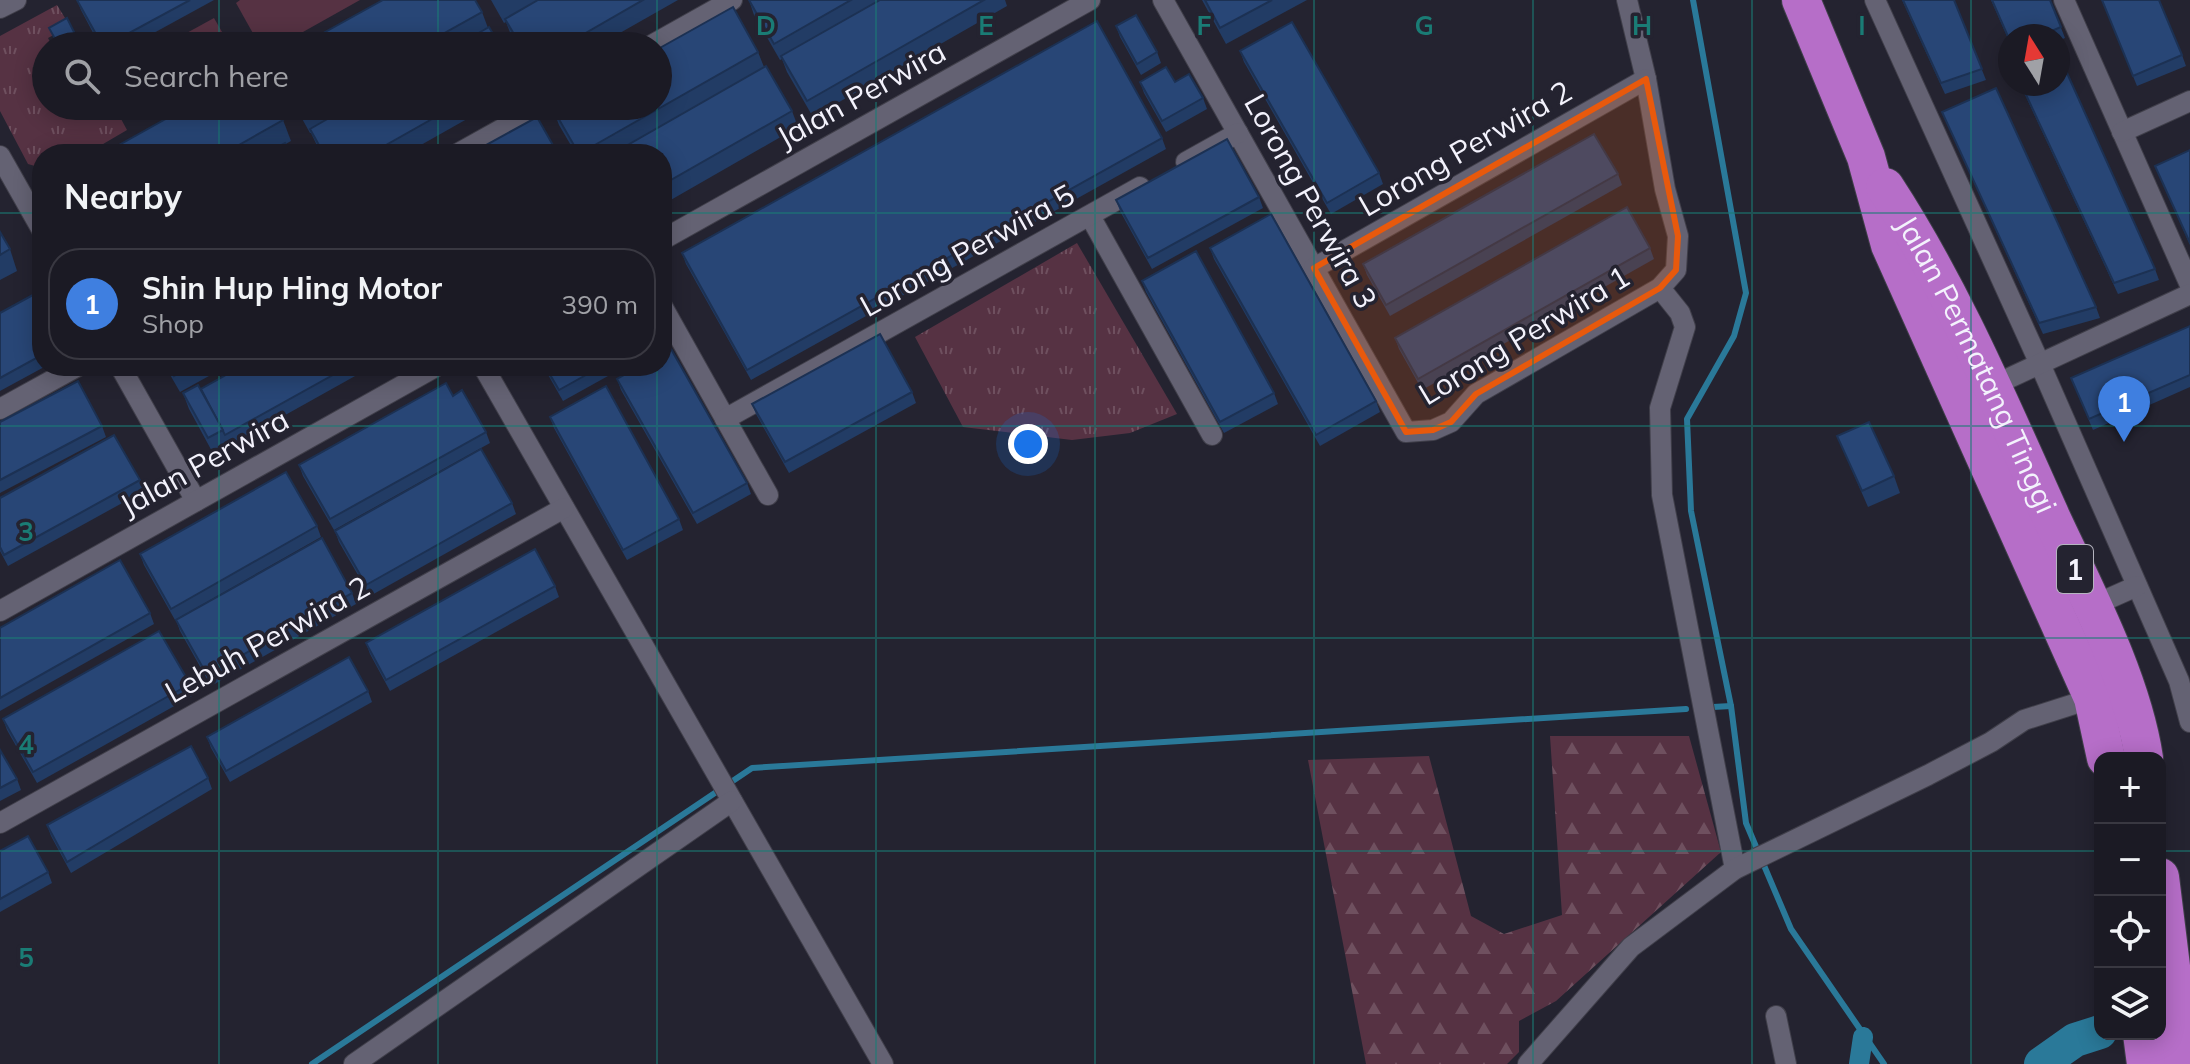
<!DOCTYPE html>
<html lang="en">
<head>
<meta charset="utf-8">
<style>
  body { margin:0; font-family:Mulish,sans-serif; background:#24232c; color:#f1f3f6 }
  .controls { position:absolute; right:24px; bottom:24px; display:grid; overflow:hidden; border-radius:16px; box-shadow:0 4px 20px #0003 }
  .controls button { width:72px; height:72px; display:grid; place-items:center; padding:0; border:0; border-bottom:2px solid #393841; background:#1b1a24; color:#f1f3f6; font:40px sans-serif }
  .compass { position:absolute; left:1998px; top:24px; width:72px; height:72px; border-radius:50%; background:#1b1a24; box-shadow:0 4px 20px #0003; rotate:349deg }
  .you { position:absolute; left:1028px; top:444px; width:28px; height:28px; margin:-20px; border:6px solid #fff; border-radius:50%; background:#1a73e8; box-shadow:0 0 0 12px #1a73e833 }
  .badge { display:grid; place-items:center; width:52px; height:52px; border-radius:50%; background:#77d259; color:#fff; font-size:26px; font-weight:700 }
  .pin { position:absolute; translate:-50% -66px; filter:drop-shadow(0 2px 4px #0008) }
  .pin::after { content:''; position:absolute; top:42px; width:28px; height:24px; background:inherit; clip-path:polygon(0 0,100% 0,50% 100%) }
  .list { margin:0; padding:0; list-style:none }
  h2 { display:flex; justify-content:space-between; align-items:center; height:104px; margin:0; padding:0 32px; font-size:34px }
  h2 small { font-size:26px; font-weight:400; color:#a0a1a6 }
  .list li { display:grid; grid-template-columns:52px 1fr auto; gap:24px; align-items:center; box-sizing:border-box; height:112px; margin:0 16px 16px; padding:0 16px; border:2px solid #393841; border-radius:32px }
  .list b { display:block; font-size:30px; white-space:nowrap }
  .list p { margin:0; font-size:26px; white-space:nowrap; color:#a0a1a6 }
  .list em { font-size:26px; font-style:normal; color:#a0a1a6 }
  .icon { flex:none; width:44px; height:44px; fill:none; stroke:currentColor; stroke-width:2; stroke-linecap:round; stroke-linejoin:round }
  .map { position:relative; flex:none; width:2190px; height:1064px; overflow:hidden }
  .search { position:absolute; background:#1b1a24; box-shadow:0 4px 20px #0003; left:32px; top:32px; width:640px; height:88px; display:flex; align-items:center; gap:20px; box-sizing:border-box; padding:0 28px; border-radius:44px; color:#a0a1a6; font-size:30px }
  .panel { position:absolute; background:#1b1a24; box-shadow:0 4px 20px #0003; left:32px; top:144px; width:640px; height:232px; border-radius:32px }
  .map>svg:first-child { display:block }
  .grass { fill:#563243 }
  .forest { fill:url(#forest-firs) }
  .park { fill:url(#park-tufts) }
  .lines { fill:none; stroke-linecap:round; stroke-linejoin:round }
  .stream { stroke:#2a7999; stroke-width:6 }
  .canal { stroke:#2a7999; stroke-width:20 }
  .river { stroke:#2a7999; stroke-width:34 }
  .street-casing { stroke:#403f4a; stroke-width:22 }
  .highway-casing { stroke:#403f4a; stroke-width:40 }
  .street { stroke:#646273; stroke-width:20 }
  .highway { stroke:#b66ec8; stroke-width:38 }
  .wall { fill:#223c65 }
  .building { fill:#284676; stroke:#1c3153; stroke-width:2 }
  .marked { fill:#e8590c; fill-opacity:0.2; stroke:#e8590c; stroke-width:6; stroke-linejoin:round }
  .grid { fill:none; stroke:#1a7c75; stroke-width:2; stroke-opacity:0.55 }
  .labels { text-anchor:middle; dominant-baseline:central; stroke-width:7; stroke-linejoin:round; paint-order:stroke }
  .shield { fill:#242330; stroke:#b5b4bf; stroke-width:2 }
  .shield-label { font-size:28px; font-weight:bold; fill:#f3f2fc }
  .street-label { font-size:30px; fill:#f3f2fc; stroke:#242330 }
  .grid-label { font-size:26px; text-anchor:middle; font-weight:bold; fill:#1a7c75; stroke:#242330; stroke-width:7; stroke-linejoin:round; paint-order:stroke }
</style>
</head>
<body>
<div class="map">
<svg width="2190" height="1064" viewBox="0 0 2190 1064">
  <defs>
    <pattern id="forest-firs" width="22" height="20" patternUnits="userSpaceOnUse" patternTransform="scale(2)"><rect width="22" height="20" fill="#563243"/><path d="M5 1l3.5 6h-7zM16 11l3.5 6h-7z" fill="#6f505f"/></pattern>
    <pattern id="park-tufts" width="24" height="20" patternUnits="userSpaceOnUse" patternTransform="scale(2)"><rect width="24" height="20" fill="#563243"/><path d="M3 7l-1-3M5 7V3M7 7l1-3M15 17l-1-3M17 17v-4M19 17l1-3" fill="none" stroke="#6f505f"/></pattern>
  </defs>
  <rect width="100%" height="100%" fill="#242330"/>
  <g class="grass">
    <polygon points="240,0 360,0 278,46 260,46 236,3"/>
    <polygon points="214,18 230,46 163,46"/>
  </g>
  <polygon class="forest" points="1550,736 1689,736 1721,852 1556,1001 1519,1021 1519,1052 1507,1064 1366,1064 1308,760 1429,756 1471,916 1504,934 1562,915"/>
  <g class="park">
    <polygon points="57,5 70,26 48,38 52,46 46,46 46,106 114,106 127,130 86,154 42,154 42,168 28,164 0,111 0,36"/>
    <polygon points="1077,243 1177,414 1130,433 1072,440 963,427 915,337"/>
  </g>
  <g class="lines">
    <g class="stream">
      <polyline points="1693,0 1746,293 1734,336 1687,419 1691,511 1731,706 1746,823 1791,929 1884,1064"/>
      <polyline points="1713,707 1731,706"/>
      <polyline points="312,1064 752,768 1686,709"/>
    </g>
    <polyline class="canal" points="1859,1064 1863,1037"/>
    <polyline class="river" points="2041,1064 2075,1040 2100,1032"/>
    <defs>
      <g id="street">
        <polyline points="1163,0 1406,432 1433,430 1451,422 1476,394 1660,288 1676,270 1678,236 1665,189 1646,79 1627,0"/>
        <polyline points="1875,0 2040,364 2179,681 2190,722"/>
        <polyline points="2064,0 2190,285"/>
        <polyline points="0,8 16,0"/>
        <polyline points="650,46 732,0"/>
        <polyline points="2122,132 2190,101"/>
        <polyline points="457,154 543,106"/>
        <polyline points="0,156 42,230"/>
        <polyline points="1186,162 1238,133"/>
        <polyline points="1090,216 1212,435"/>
        <polyline points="662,240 1090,0"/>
        <polyline points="1314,268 1646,79"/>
        <polyline points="1660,288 1680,313 1685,327 1660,408 1662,495 1735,869"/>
        <polyline points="662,306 768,495"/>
        <polyline points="120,366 196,501"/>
        <polyline points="483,366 883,1064"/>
        <polyline points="1992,386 2190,294"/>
        <polyline points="0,409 78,366"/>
        <polyline points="725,419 1140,187"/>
        <polyline points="2092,606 2137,586"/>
        <polyline points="0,611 437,366"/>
        <polyline points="0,823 564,508"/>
        <polyline points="1776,1016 1786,1064"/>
        <polyline points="354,1064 732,801"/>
        <polyline points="1528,1064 1631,947 1735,869 1928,775 1991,742 2024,720 2093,698"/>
      </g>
      <g id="highway">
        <polyline points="1801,0 1866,157 1890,245 2093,698 2106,758"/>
        <path id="s1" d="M 1885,187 C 1953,291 2001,406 2052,519 C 2086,592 2132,679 2144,758"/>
        <polyline points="2160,877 2183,1064"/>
        <polyline points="2142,1034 2146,1064"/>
      </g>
    </defs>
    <use href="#street" class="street-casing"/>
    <use href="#highway" class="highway-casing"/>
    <use href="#street" class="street"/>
    <use href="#highway" class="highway"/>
  </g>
  <g class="wall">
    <polygon points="77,0 214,0 130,46 100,46 81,10"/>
    <polygon points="491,0 678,0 597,46 517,46 511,35 506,22 504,23"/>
    <polygon points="749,0 1005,0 1007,6 813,117 787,72 782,59 780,60 754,15"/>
    <polygon points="1202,0 1307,0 1226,44"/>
    <polygon points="1902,0 1954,0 1986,80 1945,94"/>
    <polygon points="1991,0 2050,0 2065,38 2058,41 2058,36 2010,36 2010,43"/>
    <polygon points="2102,0 2182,55 2186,66 2137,86"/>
    <polygon points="482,12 488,28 500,46 300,46"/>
    <polygon points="1116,26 1157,52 1161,63 1141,75 1120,37"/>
    <polygon points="1240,51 1379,173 1383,184 1331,214 1244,62"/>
    <polygon points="758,52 764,67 792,111 798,127 662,205 662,154 576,154 559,125 553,109"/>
    <polygon points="1140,82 1175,82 1203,98 1207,109 1166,132 1144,93"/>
    <polygon points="2020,84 2155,269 2159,280 2118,294"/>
    <polygon points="295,106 490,106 405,154 321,154 311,133 310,133"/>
    <polygon points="1942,112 2096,307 2100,318 2043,334"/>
    <polygon points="283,120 291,141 268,154 103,154"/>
    <polygon points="1162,138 1166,149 751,380 686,264 682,253"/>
    <polygon points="2190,150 2190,245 2155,166"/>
    <polygon points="1618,174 1622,185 1390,316 1367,275 1363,264"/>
    <polygon points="1259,197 1263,208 1152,269 1120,211 1116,200"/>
    <polygon points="0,232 10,249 17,271 0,280"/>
    <polygon points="1210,248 1376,401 1380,412 1320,446 1214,259"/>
    <polygon points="1650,248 1654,259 1422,390 1399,349 1395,338"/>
    <polygon points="1142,281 1274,393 1278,404 1224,433 1146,292"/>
    <polygon points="42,290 42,366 46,366 0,391 0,313"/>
    <polygon points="2190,326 2190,387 2093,430 2071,378"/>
    <polygon points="165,366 227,366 180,392"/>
    <polygon points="242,366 373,366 214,455 189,409 183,393 201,389"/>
    <polygon points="543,366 626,366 563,401"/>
    <polygon points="617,379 747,483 751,494 697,524 621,390"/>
    <polygon points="912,392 916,403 789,473 756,414 752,404"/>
    <polygon points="453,396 486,432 490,443 334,530 303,476 299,465"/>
    <polygon points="550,417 679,519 683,530 627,560 554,428"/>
    <polygon points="0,422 102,426 106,437 0,493"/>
    <polygon points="1837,436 1894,476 1900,493 1868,507"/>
    <polygon points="140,480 144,491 8,566 0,551 0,498"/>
    <polygon points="512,503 516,514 370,596 339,542 335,531"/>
    <polygon points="317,526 321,537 175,620 144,565 140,554"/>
    <polygon points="555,586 559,597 390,691 370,654 366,643"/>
    <polygon points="352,593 356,604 211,686 180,631 176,620"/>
    <polygon points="150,613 154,624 0,711 0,628"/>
    <polygon points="190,684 194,695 37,783 7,730 3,719"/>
    <polygon points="368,691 372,702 230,782 211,748 207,737"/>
    <polygon points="0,750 17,779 21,790 0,801"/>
    <polygon points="208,778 212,789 71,873 51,836 47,825"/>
    <polygon points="0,851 48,872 52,883 0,912"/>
  </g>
  <g class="building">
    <polygon points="77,0 190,0 109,44 101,43"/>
    <polygon points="383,0 475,0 482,12 421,46 300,46"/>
    <polygon points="538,0 643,0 563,46 521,46 505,19"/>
    <polygon points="749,0 851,0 774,44"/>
    <polygon points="880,0 984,0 807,101 781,56"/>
    <polygon points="1205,0 1272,0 1220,28"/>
    <polygon points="1903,0 1954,0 1982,69 1941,83"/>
    <polygon points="1992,0 2050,0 2061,27 2040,36 2010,36 2010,41"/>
    <polygon points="2102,0 2159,0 2182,55 2133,76"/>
    <polygon points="733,7 758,52 579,154 553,109 559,106 658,106 658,49"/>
    <polygon points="1136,15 1157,52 1137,64 1116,26"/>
    <polygon points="67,18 81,46 59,46 49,28"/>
    <polygon points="1097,21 1162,138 747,370 682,253"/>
    <polygon points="1292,22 1379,173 1327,203 1240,51"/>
    <polygon points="489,27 500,46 456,46"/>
    <polygon points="2058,54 2058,53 2155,269 2114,283 2021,84 2058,84"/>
    <polygon points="766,66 792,111 662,185 662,154 612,154"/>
    <polygon points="1166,67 1175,82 1189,74 1203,98 1162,121 1140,82"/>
    <polygon points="1996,88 2096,307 2039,323 1942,112"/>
    <polygon points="189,106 275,106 283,120 223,154 103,154"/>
    <polygon points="299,106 313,106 302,112"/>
    <polygon points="350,106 455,106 370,154 324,154 310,129"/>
    <polygon points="537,117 558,154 470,154"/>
    <polygon points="1594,134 1618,174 1386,305 1363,264"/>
    <polygon points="1227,139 1259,197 1148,258 1116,200"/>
    <polygon points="285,143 291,154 271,154 270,151"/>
    <polygon points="2190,150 2190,243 2155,166"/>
    <polygon points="1627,207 1650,248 1418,379 1395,338"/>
    <polygon points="1271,214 1376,401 1316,435 1210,248"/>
    <polygon points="0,232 10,249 0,255"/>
    <polygon points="1196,251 1274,393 1220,422 1142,281"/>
    <polygon points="42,290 42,355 0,378 0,313"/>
    <polygon points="2190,326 2190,375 2089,419 2071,378"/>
    <polygon points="880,334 912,392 785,462 752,404"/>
    <polygon points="671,349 747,483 693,513 617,379 640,366 662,366 662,354"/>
    <polygon points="169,366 188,366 189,367 174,376"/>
    <polygon points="188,366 203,366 191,373"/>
    <polygon points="242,366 349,366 225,435 201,389"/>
    <polygon points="545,366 602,366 559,390"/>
    <polygon points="78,381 102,426 0,480 0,422"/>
    <polygon points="446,383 453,396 462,390 486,432 330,519 299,465"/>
    <polygon points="198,385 223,430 208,438 183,393"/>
    <polygon points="606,386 679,519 623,550 550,417"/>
    <polygon points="1869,422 1894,476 1862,491 1837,436"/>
    <polygon points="114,435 140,480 4,555 0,547 0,498"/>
    <polygon points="481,449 512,503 366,585 335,531"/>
    <polygon points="286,472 317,526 171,609 140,554"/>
    <polygon points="322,538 352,593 207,675 176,620"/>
    <polygon points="535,549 555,586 386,680 366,643"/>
    <polygon points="120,560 150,613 0,698 0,628"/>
    <polygon points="159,631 190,684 33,772 3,719"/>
    <polygon points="349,657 368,691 226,771 207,737"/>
    <polygon points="191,746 208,778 67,862 47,825"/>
    <polygon points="0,750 17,779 0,788"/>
    <polygon points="28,836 48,872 0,899 0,851"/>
  </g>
  <path class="marked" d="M 1646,79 L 1678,236 L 1676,270 L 1660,288 L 1476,394 L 1451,422 L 1433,430 L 1406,432 L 1314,268 Z"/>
  <path class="grid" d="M 219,0 L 219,46M 438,0 L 438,46M 657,0 L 657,46M 876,0 L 876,1064M 1095,0 L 1095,1064M 1314,0 L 1314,1064M 1533,0 L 1533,1064M 1752,0 L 1752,1064M 1971,0 L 1971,1064M 219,106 L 219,154M 438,106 L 438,154M 657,106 L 657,154M 0,213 L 42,213M 662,213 L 2190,213M 219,366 L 219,1064M 438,366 L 438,1064M 657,366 L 657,1064M 0,426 L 2190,426M 0,638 L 2190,638M 0,851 L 2100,851M 2160,851 L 2190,851"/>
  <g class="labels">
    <rect class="shield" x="2057" y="545" width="36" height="48" rx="6"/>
    <g class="shield-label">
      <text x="2075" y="569">1</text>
    </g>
    <g class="street-label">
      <text transform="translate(861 94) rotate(-29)">Jalan Perwira</text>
      <text transform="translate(1465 148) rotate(-30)">Lorong Perwira 2</text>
      <text transform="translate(1311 201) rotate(61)">Lorong Perwira 3</text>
      <text transform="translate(967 250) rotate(-29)">Lorong Perwira 5</text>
      <text transform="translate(1524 335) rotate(-31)">Lorong Perwira 1</text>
      <text stroke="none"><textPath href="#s1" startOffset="200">Jalan Permatang Tinggi</textPath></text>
      <text transform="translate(204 462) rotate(-29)">Jalan Perwira</text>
      <text transform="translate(267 639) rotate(-29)">Lebuh Perwira 2</text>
    </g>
  </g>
  <g class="grid-label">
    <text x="766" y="35">D</text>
    <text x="986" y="35">E</text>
    <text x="1204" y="35">F</text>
    <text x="1424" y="35">G</text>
    <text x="1642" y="35">H</text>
    <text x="1862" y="35">I</text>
    <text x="26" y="541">3</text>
    <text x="26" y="754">4</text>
    <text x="26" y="967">5</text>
  </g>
</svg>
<div class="controls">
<button>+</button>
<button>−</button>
<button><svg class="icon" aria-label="locate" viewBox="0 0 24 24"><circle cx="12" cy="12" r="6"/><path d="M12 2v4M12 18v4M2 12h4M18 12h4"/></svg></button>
<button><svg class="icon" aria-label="layers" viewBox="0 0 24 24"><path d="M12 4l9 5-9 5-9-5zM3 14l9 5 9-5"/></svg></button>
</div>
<svg class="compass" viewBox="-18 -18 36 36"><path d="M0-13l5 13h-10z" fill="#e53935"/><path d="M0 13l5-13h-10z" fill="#a0a1a6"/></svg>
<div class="you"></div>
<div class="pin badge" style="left:2124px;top:442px;background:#3f7fe0">1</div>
<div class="search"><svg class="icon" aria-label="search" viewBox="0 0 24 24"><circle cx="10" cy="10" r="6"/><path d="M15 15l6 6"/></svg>Search here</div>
<section class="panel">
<h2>Nearby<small></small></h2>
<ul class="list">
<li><span class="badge" style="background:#3f7fe0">1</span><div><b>Shin Hup Hing Motor</b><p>Shop</p></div><em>390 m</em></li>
</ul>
</section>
</div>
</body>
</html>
